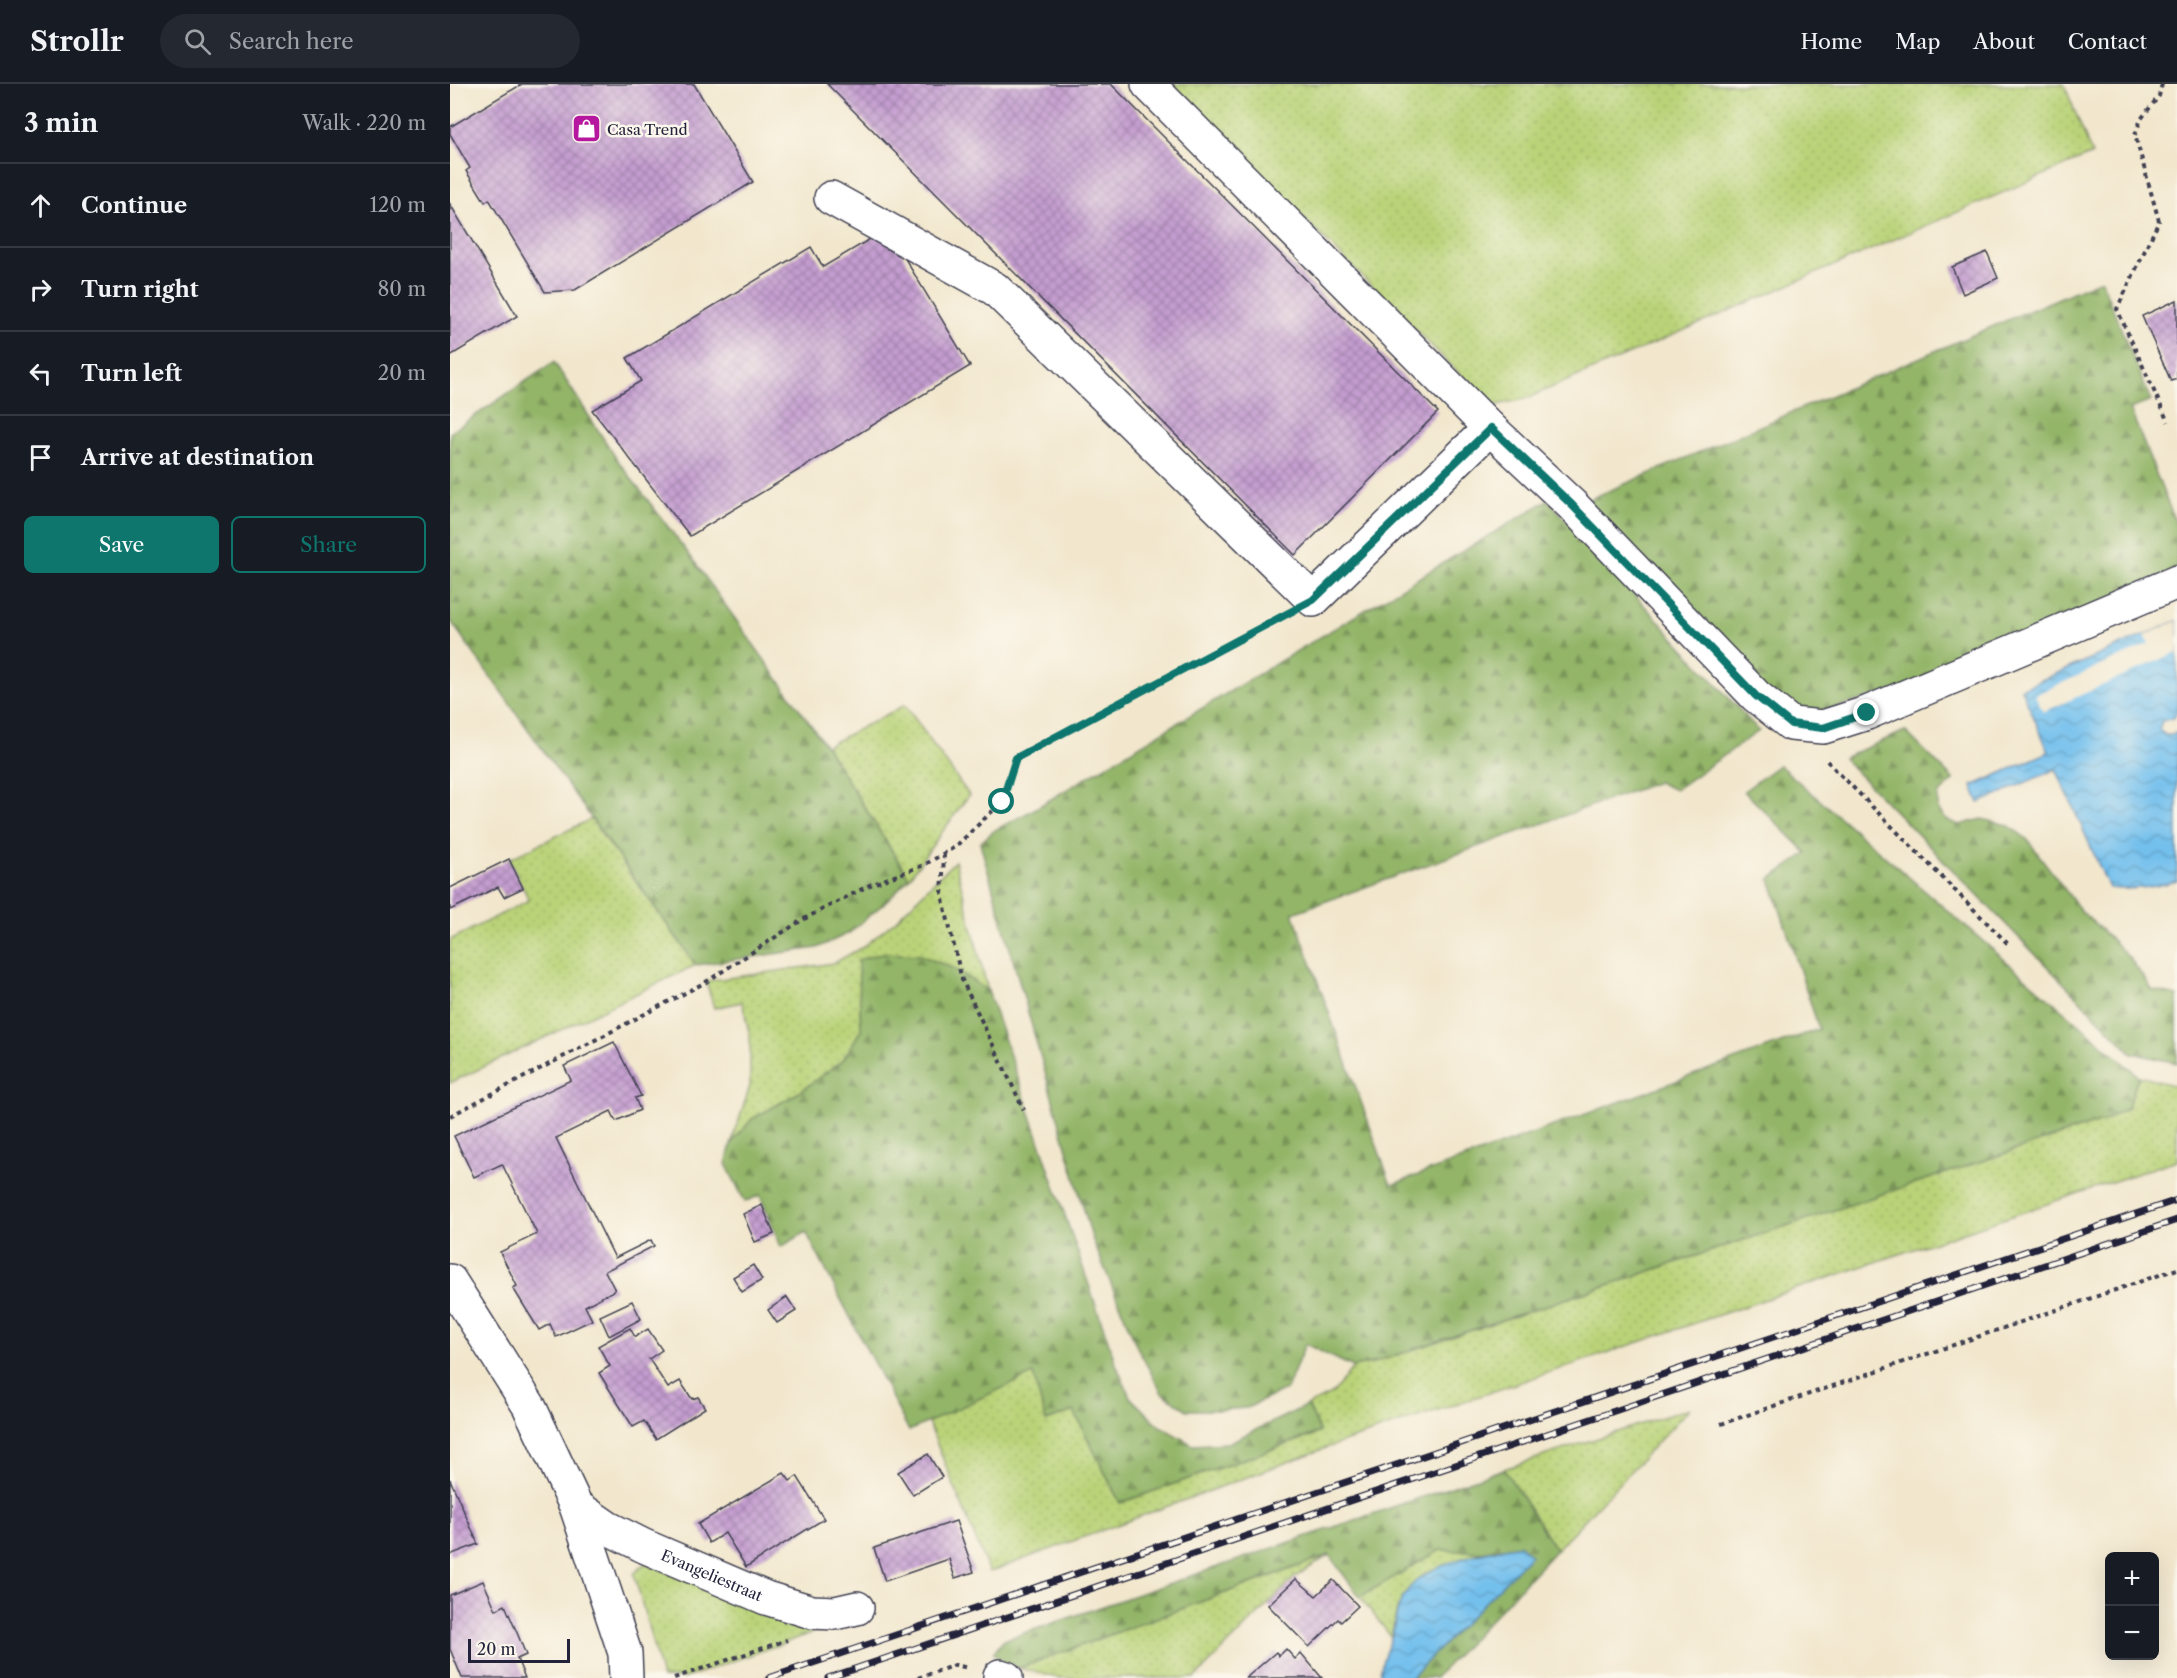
<!DOCTYPE html>
<html lang="en">
<head>
<meta charset="utf-8">
<style>
  body { margin:0; font-family:"Libre Caslon Text",serif; background:#242831; color:#f1f3f6 }
  .controls { position:absolute; right:18px; bottom:18px; display:grid; overflow:hidden; border-radius:9px; box-shadow:0 6px 24px #0002 }
  .controls button { width:54px; height:54px; display:grid; place-items:center; padding:0; border:0; border-bottom:2px solid #363941; background:#171b24; color:#f1f3f6; font:30px sans-serif }
  .scale { position:absolute; left:18px; bottom:15px; width:102px; box-sizing:border-box; padding-left:6px; border:3px solid #22223b; border-top:0; font-size:16px; line-height:21px; white-space:nowrap; color:#22223b; -webkit-text-stroke:4px #fbf7ec; paint-order:stroke }
  .stop { position:absolute; width:18px; height:18px; margin:-14px; border:4px solid #0f766e; border-radius:50%; background:#fff }
  .stop.end { background:#0f766e; border-color:#fff; box-shadow:0 2px 6px #0008 }
  .list { margin:0; padding:0; list-style:none }
  h2 { display:flex; justify-content:space-between; align-items:center; height:78px; margin:0; padding:0 24px; font-size:26px }
  h2 small { font-size:20px; font-weight:400; color:#9ea1a6 }
  .list li { display:grid; grid-template-columns:39px 1fr auto; gap:18px; align-items:center; box-sizing:border-box; height:84px; padding:0 24px; border-top:2px solid #363941 }
  .list b { display:block; font-size:22px; white-space:nowrap }
  .list em { font-size:20px; font-style:normal; color:#9ea1a6 }
  .actions { display:flex; gap:12px; padding:18px 24px }
  .actions a { flex:1; padding:14px 0; border:2px solid #0f766e; border-radius:9px; text-align:center; font-size:21px; color:#0f766e }
  .actions .main { background:#0f766e; color:#fff }
  .icon { flex:none; width:33px; height:33px; fill:none; stroke:currentColor; stroke-width:2; stroke-linecap:round; stroke-linejoin:round }
  .map { position:relative; flex:none; width:1727px; height:1594px; overflow:hidden }
  header { display:flex; align-items:center; gap:36px; box-sizing:border-box; height:84px; padding:0 30px; background:#171b24; border-bottom:2px solid #363941 }
  header strong { font-size:28px }
  nav { display:flex; gap:33px; margin-inline-start:auto; font-size:21px }
  .search { width:420px; height:54px; background:#242831; display:flex; align-items:center; gap:15px; box-sizing:border-box; padding:0 21px; border-radius:33px; color:#9ea1a6; font-size:22px }
  main { display:flex }
  aside { flex:1; background:#171b24 }
  .map>svg:first-child { display:block }
  .grass { fill:url(#grass-dots); stroke:#6e7a5a; stroke-width:1.5 }
  .forest { fill:url(#forest-firs); stroke:#5a6c52; stroke-width:1.5 }
  .water { fill:url(#water-waves); stroke:#4a7194; stroke-width:1.5 }
  .pier { fill:#f2e7cd }
  .building { fill:url(#building-cross-hatch) }
  .lines { fill:none; stroke-linecap:round; stroke-linejoin:round }
  .minor-casing { stroke:#414051; stroke-width:36 }
  .path { stroke:#414051; stroke-width:4; stroke-dasharray:4.5 4.5; stroke-linecap:butt }
  .minor { stroke:#fff; stroke-width:33 }
  .rail-casing { stroke:#22223b; stroke-width:7 }
  .rail { stroke:#fbf7ec; stroke-width:4.5; stroke-dasharray:14; stroke-linecap:butt }
  .route { stroke:#0f766e; stroke-width:8 }
  .labels { text-anchor:middle; dominant-baseline:central; stroke-width:5; stroke-linejoin:round; paint-order:stroke }
  .poi-label { font-size:15px; fill:#22223b; stroke:#fbf7ec; text-anchor:start }
  .street-label { font-size:15px; fill:#22223b; stroke:#fbf7ec }
</style>
</head>
<body>
<header>
<strong>Strollr</strong>
<div class="search"><svg class="icon" aria-label="search" viewBox="0 0 24 24"><circle cx="10" cy="10" r="6"/><path d="M15 15l6 6"/></svg>Search here</div>
<nav><a>Home</a><a>Map</a><a>About</a><a>Contact</a></nav>
</header>
<main>
<aside>
<h2>3 min<small>Walk · 220 m</small></h2>
<ul class="list">
<li><svg class="icon" aria-label="ahead" viewBox="0 0 24 24"><path d="M12 20V5M6 11l6-6 6 6"/></svg><div><b>Continue</b></div><em>120 m</em></li>
<li><svg class="icon" aria-label="right" viewBox="0 0 24 24"><path d="M7 20v-9h11M14 6l5 5-5 5"/></svg><div><b>Turn right</b></div><em>80 m</em></li>
<li><svg class="icon" aria-label="left" viewBox="0 0 24 24"><path d="M17 20v-9H6M10 6l-5 5 5 5"/></svg><div><b>Turn left</b></div><em>20 m</em></li>
<li><svg class="icon" aria-label="arrive" viewBox="0 0 24 24"><path d="M6 21V4h12l-3 4 3 4H6"/></svg><div><b>Arrive at destination</b></div></li>
</ul>
<div class="actions"><a class="main">Save</a><a>Share</a></div>
</aside>
<div class="map">
<svg width="1727" height="1594" viewBox="0 0 1727 1594">
  <defs>
    <pattern id="grass-dots" width="8" height="8" patternUnits="userSpaceOnUse" patternTransform="scale(1.5)"><rect width="8" height="8" fill="#bad378"/><path d="M2 2h.1M6 6h.1" fill="none" stroke="#a0b569" stroke-width="1.8" stroke-linecap="round"/></pattern>
    <pattern id="forest-firs" width="22" height="20" patternUnits="userSpaceOnUse" patternTransform="scale(1.5)"><rect width="22" height="20" fill="#93b568"/><path d="M5 1l3.5 6h-7zM16 11l3.5 6h-7z" fill="#789357"/></pattern>
    <pattern id="water-waves" width="16" height="10" patternUnits="userSpaceOnUse" patternTransform="scale(1.5)"><rect width="16" height="10" fill="#73c0ed"/><path d="M0 5q4-4 8 0t8 0" fill="none" stroke="#5e9cc1"/></pattern>
    <pattern id="building-cross-hatch" width="8" height="8" patternUnits="userSpaceOnUse" patternTransform="scale(1.5)"><rect width="8" height="8" fill="#c49dd0"/><path d="M0 0l8 8M0 8l8-8" fill="none" stroke="#9f80aa"/></pattern>
  </defs>
  <rect width="100%" height="100%" fill="#fbf7ec"/>
  <filter id="ink" filterUnits="userSpaceOnUse"><feTurbulence type="fractalNoise" baseFrequency=".0167" numOctaves="2"/><feDisplacementMap in="SourceGraphic" scale="12" xChannelSelector="R" yChannelSelector="G"/><feConvolveMatrix kernelMatrix="1 2 1 2 8 2 1 2 1" color-interpolation-filters="sRGB"/></filter>
  <filter id="wash" filterUnits="userSpaceOnUse"><feTurbulence type="fractalNoise" baseFrequency=".008" numOctaves="4" result="noise"/><feDisplacementMap in="SourceGraphic" scale="24" xChannelSelector="R" yChannelSelector="G"/><feGaussianBlur stdDeviation="1.35" result="paint"/><feColorMatrix in="noise" values="0 0 0 0 0 0 0 0 0 0 0 0 0 0 0 0 0 1.4 0 .05"/><feComposite in="paint" operator="in"/></filter>
  <g filter="url(#wash)">
    <rect width="100%" height="100%" fill="#f2e7cd"/>
    <g class="grass">
      <polygon points="719,0 1614,0 1642,70 1075,315 1042,322"/>
      <polygon points="455,621 519,711 459,794 376,662"/>
      <polygon points="141,735 246,881 0,999 0,856 79,816 59,775"/>
      <polygon points="505,777 538,907 505,885 408,876 411,946 393,976 348,1009 302,1035 281,1060 300,1002 300,952 292,918 264,924 256,897 384,879 413,863 445,837"/>
      <polygon points="1689,992 1727,1002 1727,1076 876,1364 539,1488 478,1338 583,1289 596,1337 624,1327 670,1419 869,1349 858,1321 883,1309 903,1283 923,1279 1653,1037 1677,1024"/>
      <polygon points="1240,1324 1106,1466 1054,1385"/>
      <polygon points="990,1465 1032,1468 975,1489 947,1525 941,1553 910,1513"/>
      <polygon points="879,1471 845,1493 745,1594 609,1594 569,1584"/>
      <polygon points="195,1479 365,1548 235,1594 212,1594 184,1490"/>
    </g>
    <g class="forest">
      <polygon points="1651,196 1701,317 1680,325 1727,442 1727,485 1446,606 1370,628 1343,625 1314,607 1135,417"/>
      <polygon points="104,278 168,377 238,469 376,662 459,794 439,815 399,849 367,864 246,881 0,536 0,349"/>
      <polygon points="1098,416 1309,647 1225,706 1208,698 843,829 941,1101 1369,945 1320,795 1357,769 1294,707 1329,681 1689,992 1677,1024 1653,1037 922,1279 903,1283 855,1260 837,1305 797,1324 768,1326 737,1326 712,1309 687,1263 642,1154 530,759 545,746 581,727"/>
      <polygon points="1455,647 1504,696 1488,711 1488,725 1495,735 1509,741 1532,735 1558,741 1577,755 1631,827 1663,857 1682,877 1702,906 1727,912 1727,979 1682,969 1393,674"/>
      <polygon points="433,869 470,871 505,885 538,907 666,1280 680,1313 708,1341 743,1361 778,1359 858,1321 870,1348 670,1419 624,1327 596,1337 583,1290 459,1347 356,1148 331,1163 310,1111 295,1118 276,1080 281,1060 302,1035 348,1009 393,976 411,946 408,876"/>
      <polygon points="1054,1385 1106,1466 985,1594 961,1594 1080,1471 1070,1461 1032,1468 990,1466 910,1513 879,1471 569,1584 555,1579 543,1569 554,1556"/>
    </g>
    <g class="water">
      <path d="M 1727,537 L 1727,626 L 1724,634 L 1712,637 L 1709,645 L 1715,651 L 1722,651 L 1727,648 L 1727,797 C 1704,803 1683,807 1659,804 L 1606,685 L 1529,719 L 1522,702 L 1599,668 L 1571,605 Z"/>
      <path d="M 1070,1461 L 1081,1471 L 961,1594 L 930,1594 C 930,1579 936,1568 941,1554 C 946,1538 946,1521 957,1507 C 977,1478 1037,1467 1070,1461 Z"/>
    </g>
    <polygon class="pier" points="1727,537 1727,568 1593,628 1585,611 1699,560 1695,551"/>
    <g id="blocks">
      <g class="building">
        <polygon points="72,0 244,0 303,98 125,206 95,208 39,115 35,118 16,87 20,84 0,50 0,43"/>
        <polygon points="377,0 661,0 988,328 845,471"/>
        <polygon points="0,120 67,232 0,272"/>
        <polygon points="437,145 520,282 240,452 142,326 191,297 177,274 361,163 373,183"/>
        <polygon points="1537,168 1548,194 1513,210 1502,183"/>
        <polygon points="1727,216 1727,295 1721,297 1692,232"/>
        <polygon points="59,775 73,804 54,813 48,803 0,826 0,804"/>
        <polygon points="164,958 191,1012 185,1014 190,1026 166,1037 161,1027 106,1054 165,1174 201,1156 204,1162 155,1187 165,1206 135,1222 142,1236 106,1253 100,1240 89,1246 63,1204 67,1202 50,1168 87,1150 52,1080 24,1093 4,1052 121,996 114,982"/>
        <polygon points="312,1121 324,1150 305,1158 293,1130"/>
        <polygon points="303,1181 312,1196 292,1208 283,1193"/>
        <polygon points="337,1213 346,1227 327,1239 318,1226"/>
        <polygon points="182,1217 191,1235 159,1252 150,1232"/>
        <polygon points="180,1244 185,1253 198,1245 212,1266 199,1275 218,1304 230,1297 242,1315 248,1313 255,1324 206,1355 194,1337 183,1343 149,1289 160,1282 148,1262"/>
        <polygon points="478,1370 492,1393 463,1411 448,1388"/>
        <polygon points="334,1389 340,1397 347,1392 374,1435 296,1483 275,1449 259,1459 248,1440"/>
        <polygon points="0,1395 28,1460 0,1471"/>
        <polygon points="506,1437 524,1488 505,1494 499,1475 435,1497 424,1464"/>
        <polygon points="846,1495 866,1512 883,1496 908,1522 891,1538 888,1535 859,1563 818,1521"/>
        <polygon points="33,1497 46,1526 55,1521 68,1551 76,1571 67,1575 75,1594 12,1594 0,1565 0,1511"/>
        <polygon points="836,1565 845,1575 851,1569 872,1594 796,1594 826,1568 829,1572"/>
      </g>
    </g>
  </g>
  <g filter="url(#ink)">
    <use href="#blocks" fill-opacity="0" stroke="#414051" stroke-width="1.5"/>
    <g class="lines">
      <defs>
        <g id="minor">
          <polyline points="698,0 1040,344 1122,421 1306,612 1341,640 1373,643 1417,629 1727,498"/>
          <polyline points="381,114 545,205 863,516 1040,344"/>
          <polyline points="0,1197 79,1322 126,1422 175,1569 176,1594"/>
          <path id="s1" d="M 126,1422 L 158,1444 L 194,1462 L 316,1514 L 362,1528 L 385,1529 L 407,1524"/>
          <polyline points="550,1592 556,1594"/>
        </g>
      </defs>
      <use href="#minor" class="minor-casing"/>
      <g class="path">
        <polyline points="1712,0 1709,12 1691,35 1685,51 1709,137 1667,225 1718,338"/>
        <polyline points="1377,677 1558,860"/>
        <polyline points="494,770 492,811 512,896 574,1026"/>
        <polyline points="0,1032 256,898 352,836 420,801 474,781 505,763 552,718 566,674 833,532"/>
        <polyline points="1271,1340 1727,1185"/>
        <polyline points="224,1594 337,1556"/>
        <polyline points="468,1594 505,1581 518,1584"/>
      </g>
      <use href="#minor" class="minor"/>
      <defs>
        <g id="rail">
          <polyline points="319,1594 1727,1116"/>
          <polyline points="378,1594 1727,1136"/>
        </g>
      </defs>
      <use href="#rail" class="rail-casing"/>
      <use href="#rail" class="rail"/>
    </g>
  </g>
  <g class="lines" filter="url(#ink)">
    <polyline class="route" points="552,718 566,674 863,516 1041,344 1122,421 1306,612 1341,640 1373,644 1417,629"/>
  </g>
  <defs>
    <symbol id="shop-square" viewBox="-11 -11 22 22"><rect x="-9" y="-9" width="18" height="18" rx="4" fill="#b5179e" stroke="#fbf7ec"/><path d="M-5-2.5h2.3a2.7 3.5 0 0 1 5.4 0H5L5.5 6h-11ZM-1.5-2.5h3a1.5 2.3 0 0 0-3 0Z" fill="#fff"/></symbol>
  </defs>
  <g fill-rule="evenodd">
    <use href="#shop-square" x="120" y="28" width="33" height="33"/>
  </g>
  <g class="labels">
    <g class="poi-label">
      <text x="157" y="45">Casa Trend</text>
    </g>
    <g class="street-label">
      <text stroke="none"><textPath href="#s1" startOffset="153">Evangeliestraat</textPath></text>
    </g>
  </g>
</svg>
<div class="controls">
<button>+</button>
<button>−</button>
</div>
<div class="scale">20 m</div>
<div class="stop" style="left:552px;top:718px"></div>
<div class="stop end" style="left:1417px;top:629px"></div>
</div>
</main>
</body>
</html>
